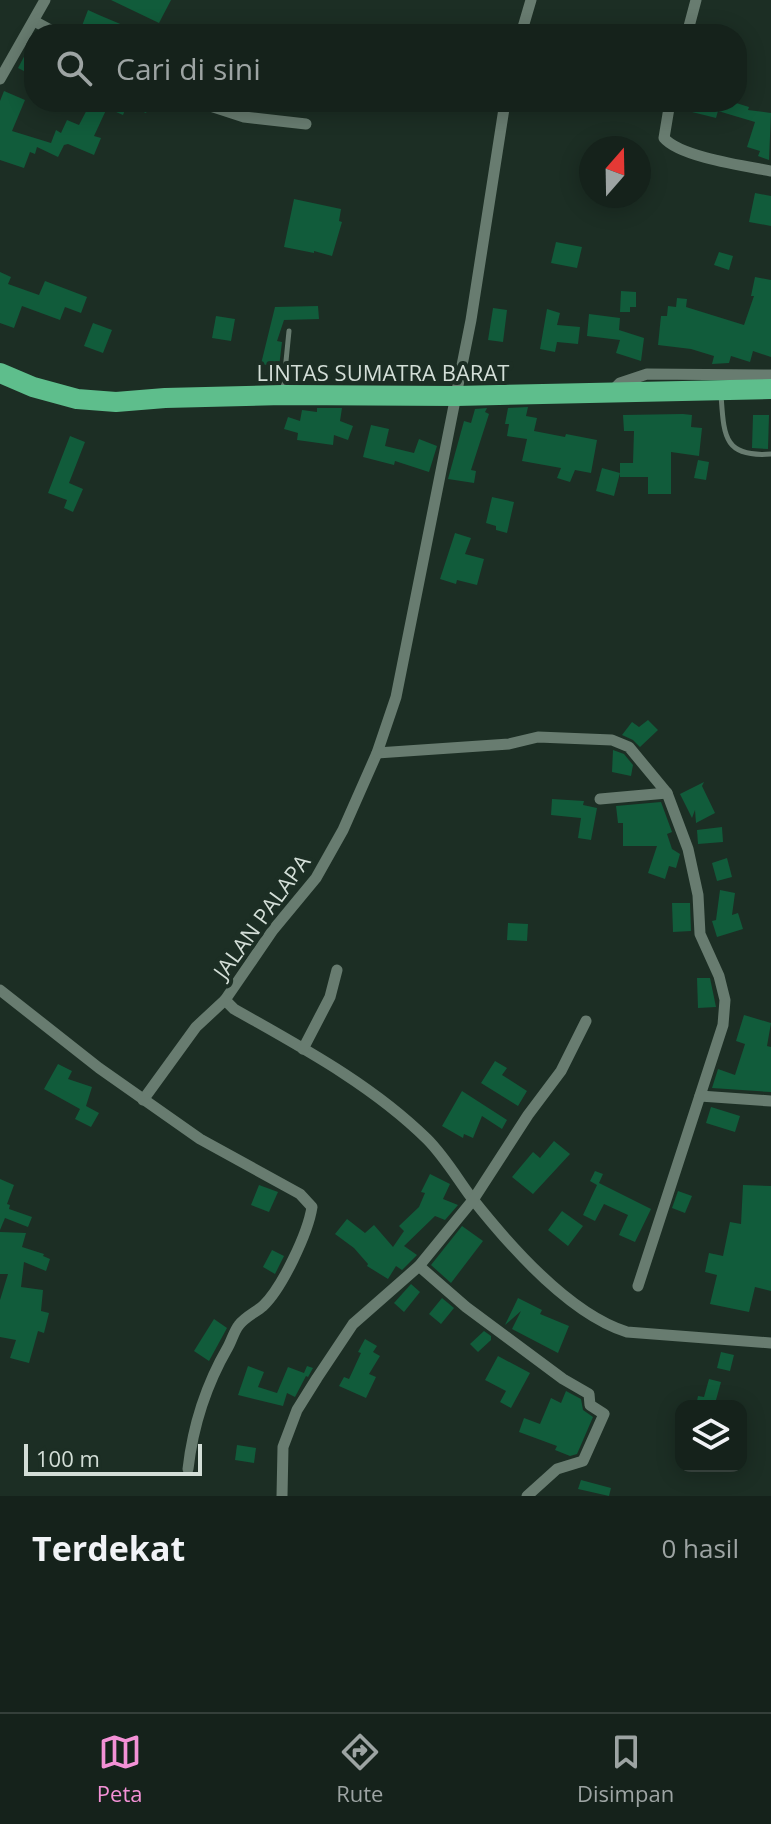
<!DOCTYPE html>
<html lang="id">
<head>
<meta charset="utf-8">
<style>
  body { margin:0; font-family:"Open Sans",sans-serif; background:#1e2a24; color:#f1f3f6 }
  .controls { position:absolute; right:24px; bottom:24px; display:grid; overflow:hidden; border-radius:16px; box-shadow:0 4px 20px #0003 }
  .controls button { width:72px; height:72px; display:grid; place-items:center; padding:0; border:0; border-bottom:2px solid #343f3a; background:#15221b; color:#f1f3f6; font:40px sans-serif }
  .compass { position:absolute; left:579px; top:136px; width:72px; height:72px; border-radius:50%; background:#15221b; box-shadow:0 4px 20px #0003; rotate:20deg }
  .scale { position:absolute; left:24px; bottom:20px; width:178px; box-sizing:border-box; padding-left:8px; border:4px solid #d3ded7; border-top:0; font-size:22px; line-height:28px; white-space:nowrap; color:#d3ded7; -webkit-text-stroke:6px #1c2e24; paint-order:stroke }
  .list { margin:0; padding:0; list-style:none }
  h2 { display:flex; justify-content:space-between; align-items:center; height:104px; margin:0; padding:0 32px; font-size:34px }
  h2 small { font-size:26px; font-weight:400; color:#9da4a3 }
  .icon { flex:none; width:44px; height:44px; fill:none; stroke:currentColor; stroke-width:2; stroke-linecap:round; stroke-linejoin:round }
  .map { position:relative; flex:none; width:771px; height:1496px; overflow:hidden }
  .search { position:absolute; background:#15221b; box-shadow:0 4px 20px #0003; left:24px; right:24px; top:24px; height:88px; display:flex; align-items:center; gap:20px; box-sizing:border-box; padding:0 28px; border-radius:32px; color:#9da4a3; font-size:30px }
  .sheet { height:216px; background:#15221b }
  nav { display:flex; justify-content:space-around; align-items:center; box-sizing:border-box; height:112px; border-top:2px solid #343f3a; background:#15221b; font-size:22px; color:#9da4a3 }
  nav a { display:grid; justify-items:center; gap:4px }
  nav .on { color:#f391d6 }
  .map>svg:first-child { display:block }
  .building { fill:#115c3b }
  .lines { fill:none; stroke-linecap:round; stroke-linejoin:round }
  .lane { stroke:#687c70; stroke-width:5 }
  .street { stroke:#687c70; stroke-width:11 }
  .highway { stroke:#5ebe8c; stroke-width:20 }
  .labels { text-anchor:middle; dominant-baseline:central; stroke-width:8; stroke-linejoin:round; paint-order:stroke }
  .street-label { font-size:22px; fill:#d3ded7; stroke:#1c2e24 }
</style>
</head>
<body>
<div class="map">
<svg width="771" height="1496" viewBox="0 0 771 1496">
  <rect width="100%" height="100%" fill="#1c2e24"/>
  <g class="building">
    <polygon points="111,0 171,0 159,23"/>
    <polygon points="88,10 99,15 144,34 88,34 80,31"/>
    <polygon points="34,38 34,76 18,68"/>
    <polygon points="4,91 25,100 12,131 51,143 56,130 61,133 67,120 79,125 91,102 151,102 146,113 127,105 123,115 107,108 94,136 101,138 94,155 68,144 64,145 58,157 37,147 35,154 30,152 24,168 0,160 0,101"/>
    <polygon points="695,102 733,102 749,107 748,110 771,113 769,160 758,156 760,151 747,147 755,122 718,111 716,118 692,112"/>
    <polygon points="755,193 771,196 771,226 749,222"/>
    <polygon points="294,199 341,209 339,221 342,222 332,256 314,251 314,253 284,247"/>
    <polygon points="556,242 582,247 577,268 551,263"/>
    <polygon points="719,252 733,256 729,270 714,265"/>
    <polygon points="0,272 11,277 8,284 39,295 45,281 87,297 81,313 65,307 60,320 22,306 14,328 0,323"/>
    <polygon points="755,277 771,280 771,357 753,351 750,362 731,356 729,363 712,364 714,356 691,349 658,345 661,316 667,316 668,306 676,307 677,298 687,299 686,307 744,325 754,296 751,296"/>
    <polygon points="621,291 636,292 636,307 630,307 630,312 620,312"/>
    <polygon points="318,306 319,319 284,320 277,341 282,342 279,367 261,364 275,307"/>
    <polygon points="493,308 507,310 503,342 488,340"/>
    <polygon points="547,309 560,313 557,325 580,327 578,344 557,342 555,352 540,349"/>
    <polygon points="589,314 620,318 619,330 644,338 641,361 616,353 620,340 587,336"/>
    <polygon points="216,316 235,319 231,341 212,338"/>
    <polygon points="93,323 112,330 103,353 84,346"/>
    <polygon points="528,407 526,416 537,418 534,431 565,437 566,434 597,440 591,473 575,470 570,482 557,478 561,468 522,461 527,439 507,436 509,424 505,424 508,408"/>
    <polygon points="317,408 342,408 340,421 353,426 348,440 334,435 333,445 297,440 298,433 284,429 288,417 300,421 302,410 317,412"/>
    <polygon points="487,408 485,412 489,414 471,470 476,471 474,483 448,479 464,421 471,423 475,409"/>
    <polygon points="683,414 692,415 691,427 702,428 699,456 671,452 671,494 648,494 648,477 620,477 620,463 633,463 634,431 624,431 623,415"/>
    <polygon points="753,415 769,415 768,449 752,448"/>
    <polygon points="371,425 389,429 385,446 414,453 419,439 437,446 429,472 395,461 394,465 363,457"/>
    <polygon points="70,436 85,442 69,483 83,489 73,512 64,508 67,500 48,493"/>
    <polygon points="698,460 709,462 706,480 694,478"/>
    <polygon points="602,468 620,473 614,496 596,491"/>
    <polygon points="492,497 514,502 507,533 496,530 496,526 486,523"/>
    <polygon points="455,533 471,538 465,554 484,559 477,585 457,580 456,584 440,579"/>
    <polygon points="648,720 658,730 640,747 633,740 622,735 632,722 639,727"/>
    <polygon points="613,750 624,754 633,765 631,776 612,772"/>
    <polygon points="704,782 702,786 715,813 696,823 695,810 692,818 680,794"/>
    <polygon points="552,799 584,801 583,805 597,808 591,840 578,838 581,818 551,815"/>
    <polygon points="661,802 672,832 667,834 672,849 680,854 676,868 669,866 665,879 648,873 657,846 623,846 623,823 618,823 616,806"/>
    <polygon points="722,827 723,842 698,844 697,830"/>
    <polygon points="727,858 732,877 717,881 712,863"/>
    <polygon points="720,890 735,893 732,915 738,913 743,929 717,937 712,921 716,920"/>
    <polygon points="672,903 690,903 691,931 673,932"/>
    <polygon points="508,923 528,924 527,941 507,940"/>
    <polygon points="697,978 710,978 716,1007 698,1008"/>
    <polygon points="744,1015 771,1023 767,1046 771,1047 771,1092 712,1088 718,1069 735,1075 745,1044 736,1041"/>
    <polygon points="495,1061 507,1068 502,1075 527,1091 518,1106 481,1083"/>
    <polygon points="58,1064 72,1071 68,1079 92,1087 86,1106 99,1113 91,1127 75,1119 80,1109 44,1089"/>
    <polygon points="462,1091 507,1120 502,1129 482,1116 473,1138 464,1134 463,1138 442,1126"/>
    <polygon points="711,1107 740,1116 735,1132 706,1123"/>
    <polygon points="554,1141 570,1154 533,1194 512,1177 533,1152 540,1158"/>
    <polygon points="595,1171 603,1174 599,1183 651,1209 635,1242 619,1235 628,1215 604,1204 595,1221 583,1215 597,1185 590,1181"/>
    <polygon points="430,1174 450,1184 443,1199 458,1205 445,1220 435,1216 404,1246 417,1255 402,1270 396,1266 388,1279 367,1266 368,1264 354,1248 335,1234 347,1219 365,1233 374,1225 393,1247 404,1231 399,1226 419,1207 425,1193 421,1192"/>
    <polygon points="0,1179 14,1185 7,1204 10,1205 9,1209 32,1217 28,1227 5,1218 0,1230"/>
    <polygon points="259,1185 278,1192 269,1212 251,1205"/>
    <polygon points="743,1185 771,1186 771,1291 755,1287 749,1312 710,1304 717,1275 705,1272 709,1253 723,1256 730,1222 741,1224"/>
    <polygon points="678,1191 692,1196 685,1213 672,1208"/>
    <polygon points="562,1211 583,1226 568,1246 548,1230"/>
    <polygon points="462,1226 483,1241 451,1283 431,1265"/>
    <polygon points="0,1232 26,1233 22,1247 44,1254 43,1256 50,1259 46,1271 24,1262 21,1287 43,1290 41,1311 49,1313 44,1333 38,1331 29,1363 10,1358 16,1340 0,1337 0,1300 8,1274 0,1274"/>
    <polygon points="272,1250 284,1256 275,1274 263,1267"/>
    <polygon points="411,1284 420,1292 404,1312 394,1303"/>
    <polygon points="442,1298 454,1308 441,1324 429,1314"/>
    <polygon points="518,1298 542,1310 540,1314 569,1326 558,1353 512,1329 521,1311 505,1325"/>
    <polygon points="214,1319 227,1328 209,1361 194,1351"/>
    <polygon points="484,1331 491,1336 491,1340 478,1352 470,1344"/>
    <polygon points="365,1339 377,1346 373,1352 380,1356 369,1374 376,1377 366,1398 339,1386 344,1377 349,1379 361,1353 358,1352"/>
    <polygon points="721,1352 734,1355 730,1371 717,1368"/>
    <polygon points="498,1356 530,1373 511,1408 500,1402 506,1391 485,1380"/>
    <polygon points="248,1366 264,1372 258,1387 277,1393 288,1367 304,1373 307,1366 313,1368 308,1377 306,1376 295,1397 287,1393 283,1406 238,1395"/>
    <polygon points="709,1379 721,1382 716,1400 726,1403 726,1406 696,1406 698,1396 704,1397"/>
    <polygon points="566,1391 581,1399 583,1410 593,1417 577,1454 570,1456 555,1450 557,1446 519,1432 524,1418 540,1424 551,1398 561,1403"/>
    <polygon points="237,1445 256,1448 254,1463 235,1460"/>
    <polygon points="581,1480 611,1488 609,1496 578,1489"/>
  </g>
  <g class="lines">
    <g class="lane">
      <polyline points="283,391 289,331"/>
      <path d="M 721,395 C 724,435 723,458 771,454"/>
    </g>
    <g class="street">
      <polyline points="34,21 58,34"/>
      <polyline points="521,34 531,0"/>
      <polyline points="687,34 696,0"/>
      <polyline points="0,79 45,0"/>
      <polyline points="198,102 244,117 306,124"/>
      <path d="M 505,102 L 471,320 L 396,697 L 377,753 L 343,830 L 316,878 L 273,930 L 225,1000 L 234,1009 C 301,1047 371,1084 427,1139 C 444,1156 457,1178 471,1197 C 508,1244 569,1314 627,1332 L 771,1343"/>
      <path d="M 670,102 L 664,138 C 680,157 745,166 771,171"/>
      <polyline points="613,390 620,383 647,374 771,375"/>
      <polyline points="377,753 509,744 538,737 612,740 629,747 667,793 688,849 698,895 700,934 719,976 725,1000 723,1025 638,1286"/>
      <polyline points="600,799 667,793"/>
      <path d="M 0,990 L 99,1068 L 200,1139 L 300,1194 L 312,1207 C 308,1233 282,1288 263,1306 C 256,1312 245,1317 239,1325 C 234,1331 232,1340 228,1347 C 206,1385 193,1425 188,1469"/>
      <polyline points="303,1049 330,997 337,970"/>
      <polyline points="700,1096 771,1101"/>
      <polyline points="143,1100 196,1027 225,1000"/>
      <polyline points="419,1266 466,1307 563,1379 589,1394 590,1405 604,1414 583,1461 557,1469 527,1496"/>
      <polyline points="282,1496 283,1447 297,1410 317,1378 353,1324 419,1266 473,1200 528,1115 561,1071 586,1021"/>
    </g>
    <polyline class="highway" points="0,373 33,387 77,399 116,402 165,398 283,395 456,396 771,389"/>
  </g>
  <g class="labels">
    <g class="street-label">
      <text x="383" y="372">LINTAS SUMATRA BARAT</text>
      <text transform="translate(261 916) rotate(-54)">JALAN PALAPA</text>
    </g>
  </g>
</svg>
<div class="controls">
<button><svg class="icon" aria-label="layers" viewBox="0 0 24 24"><path d="M12 4l9 5-9 5-9-5zM3 14l9 5 9-5"/></svg></button>
</div>
<svg class="compass" viewBox="-18 -18 36 36"><path d="M0-13l5 13h-10z" fill="#e53935"/><path d="M0 13l5-13h-10z" fill="#9da4a3"/></svg>
<div class="scale">100 m</div>
<div class="search"><svg class="icon" aria-label="search" viewBox="0 0 24 24"><circle cx="10" cy="10" r="6"/><path d="M15 15l6 6"/></svg>Cari di sini</div>
</div>
<section class="sheet">
<h2>Terdekat<small>0 hasil</small></h2>
<ul class="list">
</ul>
</section>
<nav>
<a class="on"><svg class="icon" aria-label="map" viewBox="0 0 24 24"><path d="M3 6l6-2 6 2 6-2v14l-6 2-6-2-6 2zM9 4v14M15 6v14"/></svg>Peta</a>
<a><svg class="icon" aria-label="directions" viewBox="0 0 24 24"><path d="M12 3l9 9-9 9-9-9zM9 14v-3h6M13 9l2 2-2 2"/></svg>Rute</a>
<a><svg class="icon" aria-label="saved" viewBox="0 0 24 24"><path d="M7 4h10v16l-5-4-5 4z"/></svg>Disimpan</a>
</nav>
</body>
</html>
